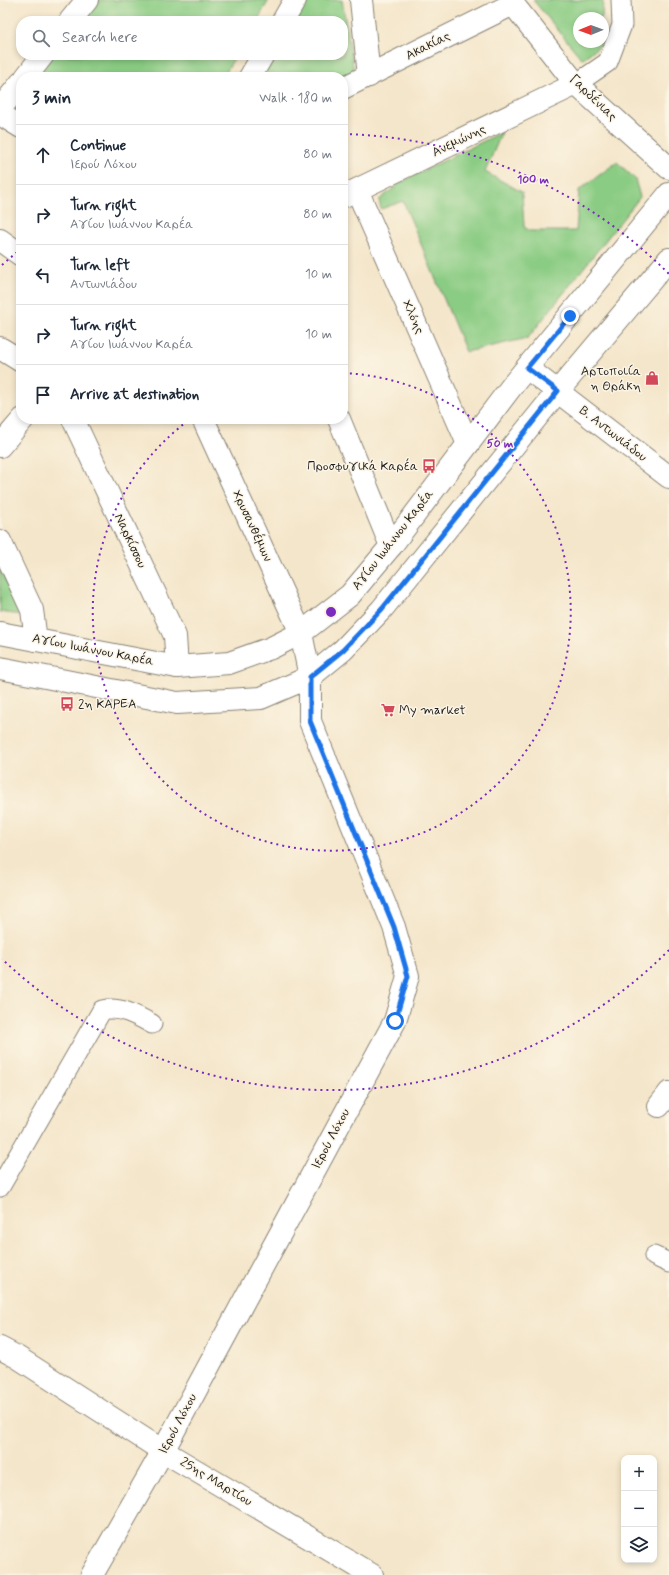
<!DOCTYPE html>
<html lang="en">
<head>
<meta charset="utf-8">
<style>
  body { margin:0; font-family:Mynerve,sans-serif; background:#f2f2f3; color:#1f2937 }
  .controls { position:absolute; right:12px; bottom:12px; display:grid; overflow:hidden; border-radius:8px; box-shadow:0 2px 6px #0003 }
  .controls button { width:36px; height:36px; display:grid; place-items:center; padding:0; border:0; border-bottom:1px solid #e0e1e3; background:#fff; color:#1f2937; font:20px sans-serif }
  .compass { position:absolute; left:573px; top:12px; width:36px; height:36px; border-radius:50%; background:#fff; box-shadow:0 2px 6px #0003; rotate:269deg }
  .stop { position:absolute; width:12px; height:12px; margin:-9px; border:3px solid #1a73e8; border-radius:50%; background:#fff }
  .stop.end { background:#1a73e8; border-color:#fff; box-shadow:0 1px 4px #0008 }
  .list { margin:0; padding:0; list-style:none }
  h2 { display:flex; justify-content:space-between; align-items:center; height:52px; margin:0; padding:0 16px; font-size:17px }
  h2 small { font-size:13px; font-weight:400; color:#747a83 }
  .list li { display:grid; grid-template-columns:26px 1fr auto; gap:12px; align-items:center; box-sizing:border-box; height:60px; padding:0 16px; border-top:1px solid #e0e1e3 }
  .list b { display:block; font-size:15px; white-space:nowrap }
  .list p { margin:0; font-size:13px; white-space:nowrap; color:#747a83 }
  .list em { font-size:13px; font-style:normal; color:#747a83 }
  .icon { flex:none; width:22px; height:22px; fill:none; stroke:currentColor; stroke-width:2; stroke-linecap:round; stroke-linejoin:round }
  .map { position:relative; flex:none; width:669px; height:1575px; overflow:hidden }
  .search { position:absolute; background:#fff; box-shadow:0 2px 6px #0003; left:16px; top:16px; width:332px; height:44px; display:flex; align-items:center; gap:10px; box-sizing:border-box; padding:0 14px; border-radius:16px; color:#747a83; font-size:15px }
  .panel { position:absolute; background:#fff; box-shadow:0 2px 6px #0003; left:16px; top:72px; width:332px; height:352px; border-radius:16px }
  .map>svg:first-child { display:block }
  .green { fill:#8acc83; stroke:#537450 }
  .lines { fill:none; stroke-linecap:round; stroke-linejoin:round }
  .service-casing { stroke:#888173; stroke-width:21 }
  .minor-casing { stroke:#888173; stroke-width:24 }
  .tertiary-casing { stroke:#888173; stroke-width:24 }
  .service { stroke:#fff; stroke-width:19 }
  .minor { stroke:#fff; stroke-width:22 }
  .tertiary { stroke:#fff; stroke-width:22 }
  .route { stroke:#1a73e8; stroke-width:5 }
  .ring { fill:none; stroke:#7b2cbf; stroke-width:2; stroke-dasharray:2 4 }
  .labels { text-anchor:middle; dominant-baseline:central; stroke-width:3; stroke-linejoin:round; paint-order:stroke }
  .street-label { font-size:13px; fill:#1c1c1c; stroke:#fcf5e5 }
  .poi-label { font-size:13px; fill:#1c1c1c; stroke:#fcf5e5; text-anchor:end }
  .centre { fill:#7b2cbf; stroke:#fcf5e5; stroke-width:2 }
  .ring-label { font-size:12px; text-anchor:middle; font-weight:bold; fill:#7b2cbf; stroke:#fcf5e5; stroke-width:3; stroke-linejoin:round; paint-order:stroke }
</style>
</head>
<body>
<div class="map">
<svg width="669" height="1575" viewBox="0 0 669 1575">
  <rect width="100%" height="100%" fill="#fcf5e5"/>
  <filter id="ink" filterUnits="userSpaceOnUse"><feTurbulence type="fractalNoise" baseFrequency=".025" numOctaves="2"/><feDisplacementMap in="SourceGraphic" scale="8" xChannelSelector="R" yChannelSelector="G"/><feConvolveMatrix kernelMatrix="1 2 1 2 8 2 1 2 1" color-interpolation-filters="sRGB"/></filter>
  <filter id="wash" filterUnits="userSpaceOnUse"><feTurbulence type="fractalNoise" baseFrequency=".012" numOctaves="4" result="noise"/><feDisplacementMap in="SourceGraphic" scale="16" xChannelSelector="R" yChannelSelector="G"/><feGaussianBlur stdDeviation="0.9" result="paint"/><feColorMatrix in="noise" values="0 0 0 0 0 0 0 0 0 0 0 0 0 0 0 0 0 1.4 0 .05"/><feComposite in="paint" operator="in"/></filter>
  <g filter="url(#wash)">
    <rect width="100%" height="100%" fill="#f4e6ca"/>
    <g class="green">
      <polygon points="99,0 269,0 257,21 81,21"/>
      <polygon points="307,0 342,0 354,71 340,77 258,77 272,55 343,55 343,21 294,21"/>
      <polygon points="533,0 603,0 602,18 579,18 579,42 601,42 601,45 582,59"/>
      <polygon points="52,55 236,55 223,77 34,77"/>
      <polygon points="502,132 485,172 522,192 524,227 530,231 576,231 579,190 617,162 635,179 640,197 528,338 466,352 403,201 381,209 379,200 401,182"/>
      <polygon points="0,568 21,615 0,612"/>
    </g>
  </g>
  <g filter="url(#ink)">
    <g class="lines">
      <defs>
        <g id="service">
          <polyline points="576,84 608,62 622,25 621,0"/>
          <path d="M 0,1187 L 102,1010 C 120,1006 136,1015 152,1024"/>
          <polyline points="654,1256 669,1263"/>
        </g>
        <g id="minor">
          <polyline points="361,0 369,76"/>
          <polyline points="511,0 513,4 576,84 669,168"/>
          <polyline points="70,21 87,0"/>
          <polyline points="283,21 295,0"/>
          <polyline points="26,77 43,55"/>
          <polyline points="250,77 263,55"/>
          <polyline points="343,88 513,4"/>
          <polyline points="0,109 21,83"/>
          <polyline points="0,114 21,127"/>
          <polyline points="357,190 468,444"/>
          <polyline points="344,196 576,84"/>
          <polyline points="0,240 21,255"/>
          <polyline points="0,348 21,361"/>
          <polyline points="527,368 669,477"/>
          <polyline points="73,419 175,636 177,667"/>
          <polyline points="339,419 391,546"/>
          <polyline points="0,446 23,419"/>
          <polyline points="0,541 32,610 36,640"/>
          <polyline points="659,1106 669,1093"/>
          <polyline points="0,1348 17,1357 163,1451 372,1575"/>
          <polyline points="92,1575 163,1451 395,1021 408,976 394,927 310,721 310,677 301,633 203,419"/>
        </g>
        <g id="tertiary">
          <polyline points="0,633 177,667 229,663 271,648 301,633 350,595 391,546 515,382 669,194"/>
          <polyline points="0,668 177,703 261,698 310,677 343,650 382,609 558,391 669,259"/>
        </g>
      </defs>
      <use href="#service" class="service-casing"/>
      <use href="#minor" class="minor-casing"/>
      <use href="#tertiary" class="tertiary-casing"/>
      <use href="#service" class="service"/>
      <use href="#minor" class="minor"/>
      <use href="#tertiary" class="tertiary"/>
    </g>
  </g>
  <g class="lines" filter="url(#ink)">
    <polyline class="route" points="395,1021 408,976 394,927 310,721 310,677 343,650 382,609 558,391 527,368 570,316"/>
  </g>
  <g class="ring">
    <path d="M344 373A239 239 0 1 1 189 420"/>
    <path d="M669 950A478 478 0 0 1 2 959M2 265A478 478 0 0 1 21 249M344 134A478 478 0 0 1 669 274"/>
  </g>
  <defs>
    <symbol id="shop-bare" viewBox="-9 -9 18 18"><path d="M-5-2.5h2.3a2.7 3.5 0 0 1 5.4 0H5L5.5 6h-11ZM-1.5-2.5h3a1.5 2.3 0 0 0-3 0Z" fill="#d1495b" stroke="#fcf5e5" stroke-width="2.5" paint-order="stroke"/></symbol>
    <symbol id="bus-bare" viewBox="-9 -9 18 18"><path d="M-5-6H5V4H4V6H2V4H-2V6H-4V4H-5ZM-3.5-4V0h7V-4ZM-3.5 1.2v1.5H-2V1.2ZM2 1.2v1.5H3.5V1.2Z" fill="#d1495b" stroke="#fcf5e5" stroke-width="2.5" paint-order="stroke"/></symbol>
    <symbol id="supermarket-bare" viewBox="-9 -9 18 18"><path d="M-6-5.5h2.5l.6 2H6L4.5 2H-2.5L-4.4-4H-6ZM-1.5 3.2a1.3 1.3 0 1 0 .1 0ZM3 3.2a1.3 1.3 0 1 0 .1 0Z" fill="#d1495b" stroke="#fcf5e5" stroke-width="2.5" paint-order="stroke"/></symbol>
  </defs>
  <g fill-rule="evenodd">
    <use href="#shop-bare" x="642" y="368" width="20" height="20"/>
    <use href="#bus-bare" x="419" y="456" width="20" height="20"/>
    <use href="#bus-bare" x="57" y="694" width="20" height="20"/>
    <use href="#supermarket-bare" x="378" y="700" width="20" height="20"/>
  </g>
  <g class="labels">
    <g class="street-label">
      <text transform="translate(428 46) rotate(-27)">Ακακίας</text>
      <text transform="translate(593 98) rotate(44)">Γαρδένιας</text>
      <text transform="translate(459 141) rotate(-26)">Ανεμώνης</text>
      <text transform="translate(413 317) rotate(66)">Χλόης</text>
      <text transform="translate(613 434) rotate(38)">Β. Αντωνιάδου</text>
      <text transform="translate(252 526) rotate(65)">Χρυσανθέμων</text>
      <text transform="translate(393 540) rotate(-52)">Αγίου Ιωάννου Καρέα</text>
      <text transform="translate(130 541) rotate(65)">Ναρκίσσου</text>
      <text transform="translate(93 650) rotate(11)">Αγίου Ιωάννου Καρέα</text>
      <text transform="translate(331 1139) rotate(-62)">Ιερού Λόχου</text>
      <text transform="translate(178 1424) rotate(-62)">Ιερού Λόχου</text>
      <text transform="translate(216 1482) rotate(31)">25ης Μαρτίου</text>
    </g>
    <g class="poi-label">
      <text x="641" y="371">Αρτοποιία<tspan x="641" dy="15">η Θράκη</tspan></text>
      <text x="418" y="466">Προσφυγικά Καρέα</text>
      <text x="78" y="704" text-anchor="start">2η ΚΑΡΕΑ</text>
      <text x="399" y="710" text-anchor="start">My market</text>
    </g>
  </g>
  <circle cx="331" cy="612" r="6" class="centre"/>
  <g class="ring-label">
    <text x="533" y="183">100 m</text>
    <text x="500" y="447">50 m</text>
  </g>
</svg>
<div class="controls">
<button>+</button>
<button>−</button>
<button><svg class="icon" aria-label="layers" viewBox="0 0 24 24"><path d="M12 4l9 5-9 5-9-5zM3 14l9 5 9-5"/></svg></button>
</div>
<svg class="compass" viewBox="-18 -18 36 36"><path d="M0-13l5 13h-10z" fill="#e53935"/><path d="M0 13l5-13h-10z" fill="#747a83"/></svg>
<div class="stop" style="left:395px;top:1021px"></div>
<div class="stop end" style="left:570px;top:316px"></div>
<div class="search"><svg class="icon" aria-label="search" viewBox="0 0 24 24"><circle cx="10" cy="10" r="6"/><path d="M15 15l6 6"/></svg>Search here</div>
<section class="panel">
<h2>3 min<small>Walk · 180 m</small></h2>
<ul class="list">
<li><svg class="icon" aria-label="ahead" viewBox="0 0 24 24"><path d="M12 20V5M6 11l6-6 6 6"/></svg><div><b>Continue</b><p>Ιερού Λόχου</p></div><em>80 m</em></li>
<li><svg class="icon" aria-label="right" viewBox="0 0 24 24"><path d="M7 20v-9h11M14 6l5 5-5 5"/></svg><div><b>Turn right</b><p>Αγίου Ιωάννου Καρέα</p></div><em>80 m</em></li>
<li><svg class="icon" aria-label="left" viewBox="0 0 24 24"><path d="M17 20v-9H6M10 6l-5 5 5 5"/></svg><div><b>Turn left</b><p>Αντωνιάδου</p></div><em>10 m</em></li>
<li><svg class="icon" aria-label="right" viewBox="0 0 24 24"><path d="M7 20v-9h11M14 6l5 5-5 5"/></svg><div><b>Turn right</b><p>Αγίου Ιωάννου Καρέα</p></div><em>10 m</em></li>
<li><svg class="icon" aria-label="arrive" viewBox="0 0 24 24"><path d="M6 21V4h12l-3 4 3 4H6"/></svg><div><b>Arrive at destination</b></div></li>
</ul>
</section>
</div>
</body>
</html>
